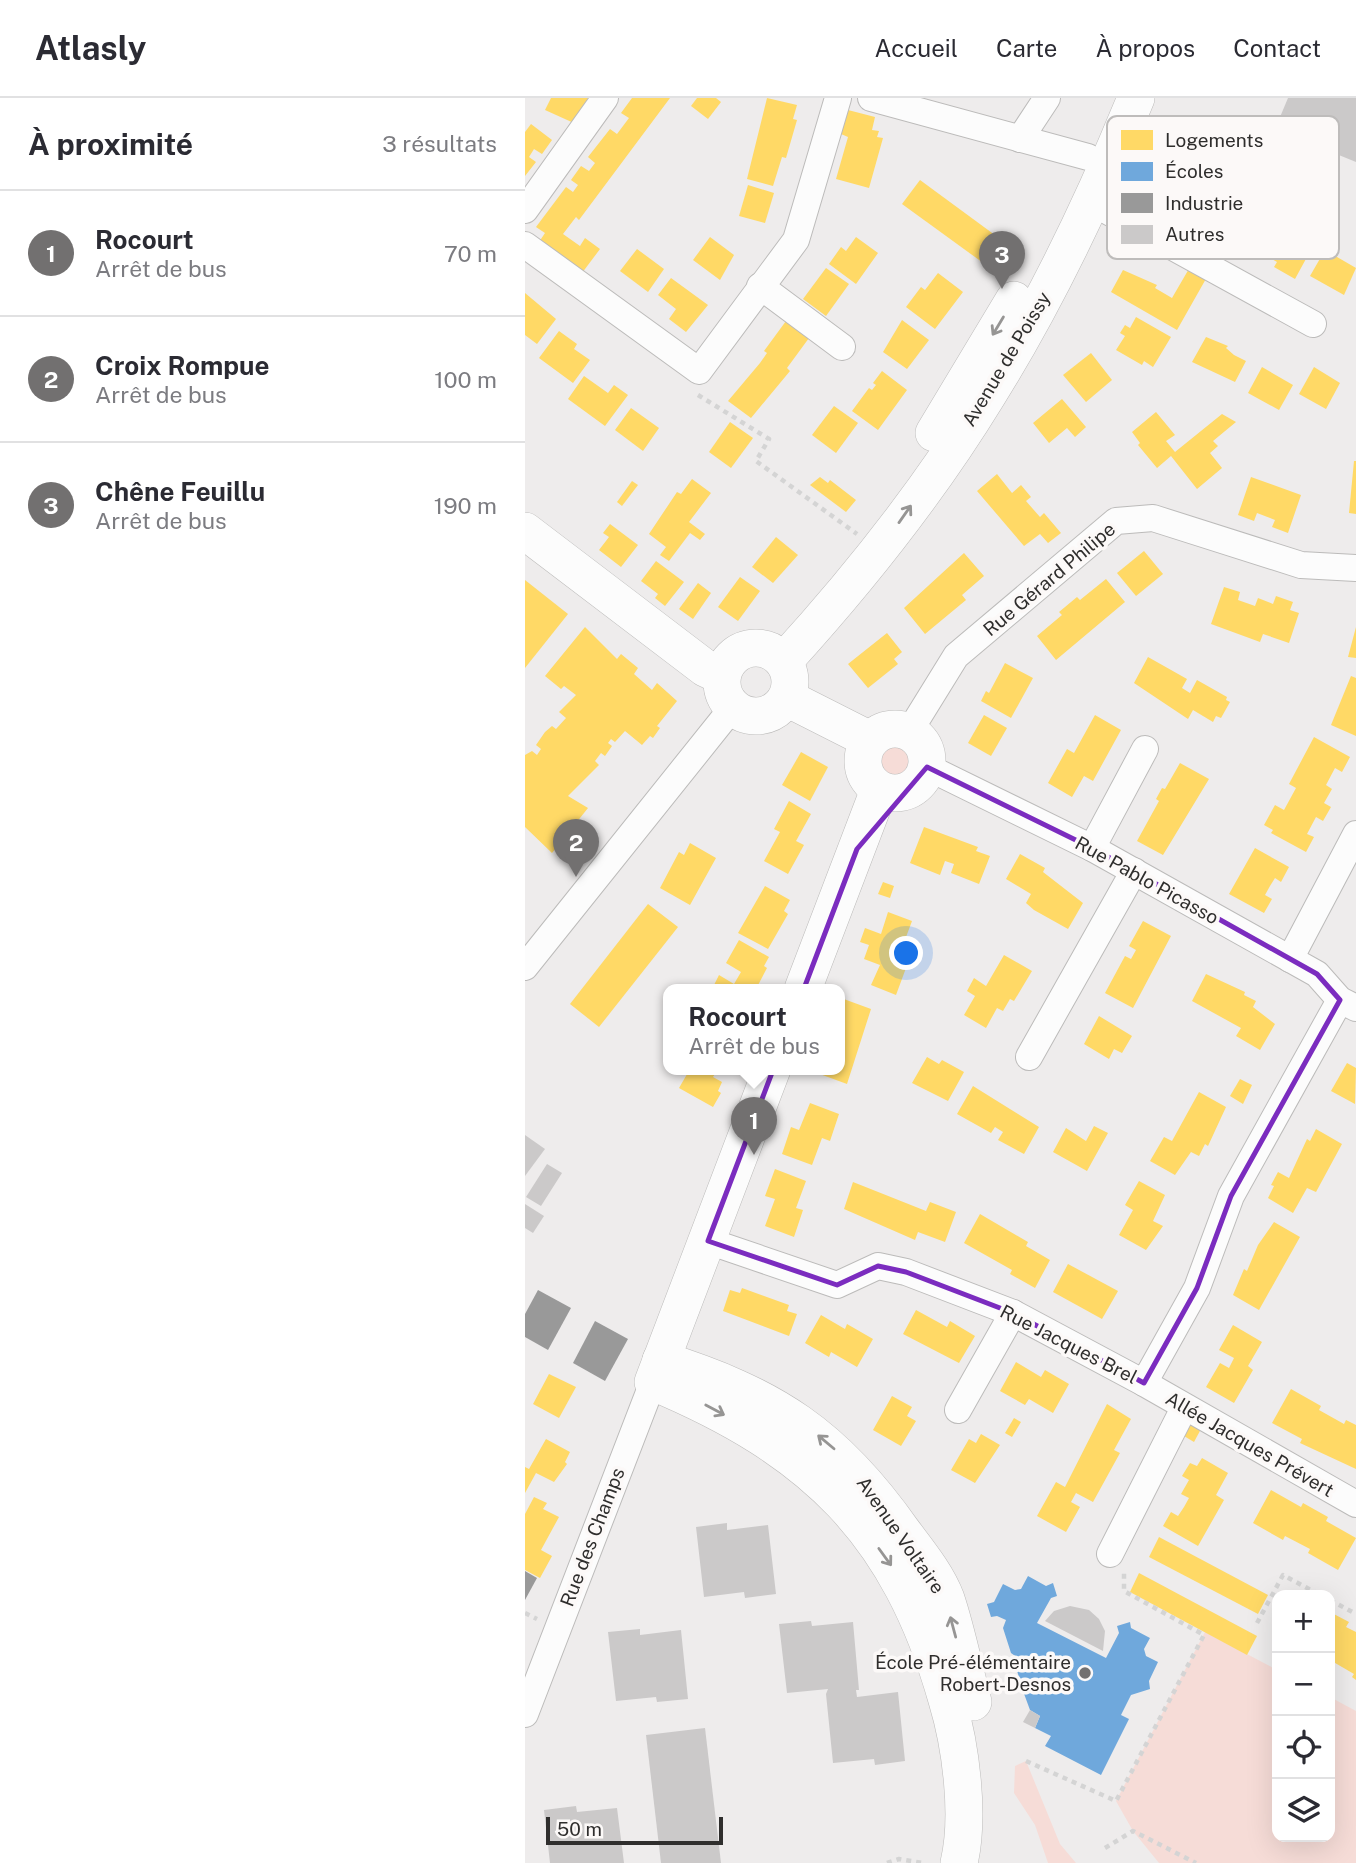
<!DOCTYPE html>
<html lang="fr">
<head>
<meta charset="utf-8">
<style>
  body { margin:0; font-family:"Public Sans",sans-serif; background:#f2f2f3; color:#2b2b33 }
  .controls { position:absolute; right:21px; bottom:21px; display:grid; overflow:hidden; border-radius:14px; box-shadow:0 7px 28px #0002 }
  .controls button { width:63px; height:63px; display:grid; place-items:center; padding:0; border:0; border-bottom:2px solid #e1e1e2; background:#fff; color:#2b2b33; font:35px sans-serif }
  .scale { position:absolute; left:21px; bottom:18px; width:177px; box-sizing:border-box; padding-left:7px; border:4px solid #2f2e2d; border-top:0; font-size:19px; line-height:24px; white-space:nowrap; color:#2f2e2d; -webkit-text-stroke:5px #fcf9f8; paint-order:stroke }
  .you { position:absolute; left:382px; top:856px; width:24px; height:24px; margin:-18px; border:5px solid #fff; border-radius:50%; background:#1a73e8; box-shadow:0 0 0 10px #1a73e833 }
  .badge { display:grid; place-items:center; width:46px; height:46px; border-radius:50%; background:#727070; color:#fff; font-size:23px; font-weight:700 }
  .pin { position:absolute; translate:-50% -58px; filter:drop-shadow(0 2px 4px #0008) }
  .pin::after { content:''; position:absolute; top:37px; width:24px; height:21px; background:inherit; clip-path:polygon(0 0,100% 0,50% 100%) }
  .popup { position:absolute; left:138px; top:886px; width:182px; height:91px; box-sizing:border-box; display:grid; place-content:center; border-radius:14px; background:#fff; filter:drop-shadow(0 2px 5px #0005); font-size:23px; white-space:nowrap; color:#7c7c81 }
  .popup b { font-size:26px; color:#2b2b33 }
  .popup::after { content:''; position:absolute; left:50%; top:100%; margin-left:-14px; border:14px solid transparent; border-top-color:#fff }
  .list { margin:0; padding:0; list-style:none }
  h2 { display:flex; justify-content:space-between; align-items:center; height:91px; margin:0; padding:0 28px; font-size:30px }
  h2 small { font-size:23px; font-weight:400; color:#7c7c81 }
  .list li { display:grid; grid-template-columns:46px 1fr auto; gap:21px; align-items:center; box-sizing:border-box; height:126px; padding:0 28px; border-top:2px solid #e1e1e2 }
  .list b { display:block; font-size:26px; white-space:nowrap }
  .list p { margin:0; font-size:23px; white-space:nowrap; color:#7c7c81 }
  .list em { font-size:23px; font-style:normal; color:#7c7c81 }
  .icon { flex:none; width:38px; height:38px; fill:none; stroke:currentColor; stroke-width:2; stroke-linecap:round; stroke-linejoin:round }
  .map { position:relative; flex:none; width:831px; height:1765px; overflow:hidden }
  header { display:flex; align-items:center; gap:42px; box-sizing:border-box; height:98px; padding:0 35px; background:#fff; border-bottom:2px solid #e1e1e2 }
  header strong { font-size:33px }
  nav { display:flex; gap:38px; margin-inline-start:auto; font-size:24px }
  main { display:flex }
  aside { flex:1; background:#fff }
  .map>svg:first-child { display:block }
  .green { fill:#f6dcd7 }
  .homes { fill:#ffd966 }
  .schools { fill:#6fa8dc }
  .industry { fill:#999 }
  .building { fill:#cbc9c9 }
  .lines { fill:none; stroke-linecap:round; stroke-linejoin:round }
  .street-casing { stroke:#bcbbba; stroke-width:28 }
  .secondary-casing { stroke:#bcbbba; stroke-width:38 }
  .path { stroke:#d4d4d4; stroke-width:4.5; stroke-dasharray:5 5; stroke-linecap:butt }
  .street { stroke:#fcfcfc; stroke-width:26 }
  .secondary { stroke:#fcfcfc; stroke-width:37 }
  .oneway { stroke:#969594 }
  .marked { fill:none; stroke:#7b2cbf; stroke-width:5; stroke-linejoin:round }
  .poi-dot { fill:#727070; stroke:#fcf9f8; stroke-width:2.5 }
  .labels { text-anchor:middle; dominant-baseline:central; stroke-width:7; stroke-linejoin:round; paint-order:stroke }
  .street-label { font-size:19px; fill:#2f2e2d; stroke:#fcf9f8 }
  .poi-label { font-size:19px; fill:#2f2e2d; stroke:#fcf9f8; text-anchor:end }
  .key { fill:#fcf9f8; stroke:#bebcbb; stroke-width:2 }
  .key-label { font-size:19px; fill:#2f2e2d }
</style>
</head>
<body>
<header>
<strong>Atlasly</strong>
<nav><a>Accueil</a><a>Carte</a><a>À propos</a><a>Contact</a></nav>
</header>
<main>
<aside>
<h2>À proximité<small>3 résultats</small></h2>
<ul class="list">
<li><span class="badge">1</span><div><b>Rocourt</b><p>Arrêt de bus</p></div><em>70 m</em></li>
<li><span class="badge">2</span><div><b>Croix Rompue</b><p>Arrêt de bus</p></div><em>100 m</em></li>
<li><span class="badge">3</span><div><b>Chêne Feuillu</b><p>Arrêt de bus</p></div><em>190 m</em></li>
</ul>
</aside>
<div class="map">
<svg width="831" height="1765" viewBox="0 0 831 1765">
  <rect width="100%" height="100%" fill="#eeecec"/>
  <g class="green">
    <circle cx="372" cy="665" r="18"/>
    <polygon points="680,1534 752,1572 752,1739 805,1739 805,1599 831,1613 831,1765 634,1765 608,1733 591,1703"/>
    <polygon points="501,1663 535,1746 551,1765 523,1765 510,1727 489,1695 490,1668"/>
  </g>
  <g class="homes">
    <polygon points="26,0 63,0 51,26 20,12"/>
    <polygon points="107,0 145,0 54,122 51,119 38,136 55,148 60,140 75,151 57,175 14,144 20,135 11,129 41,89 48,94 53,87 46,82 56,68 64,73 70,65 63,59 85,31 92,36 104,20 96,15"/>
    <polygon points="172,0 191,0 196,4 183,21 166,8"/>
    <polygon points="242,0 272,7 268,21 272,22 261,60 257,59 248,88 222,81"/>
    <polygon points="323,12 350,19 347,32 354,33 352,39 358,40 344,90 311,81 323,39 316,36"/>
    <polygon points="6,26 27,42 17,56 9,51 4,59 11,64 0,78 0,34"/>
    <polygon points="651,28 678,43 661,72 635,57"/>
    <polygon points="634,68 662,83 644,115 619,101"/>
    <polygon points="395,82 478,143 461,167 377,106"/>
    <polygon points="223,87 249,95 240,125 214,118"/>
    <polygon points="697,87 713,95 708,103 742,122 728,148 701,136 702,133 691,127 693,124 680,117"/>
    <polygon points="756,130 788,148 770,181 749,169 752,164 740,157"/>
    <polygon points="185,139 209,157 195,182 168,162"/>
    <polygon points="331,139 353,155 331,186 304,166 316,149 321,153"/>
    <polygon points="112,151 139,171 123,194 95,173"/>
    <polygon points="800,152 831,170 819,197 785,178"/>
    <polygon points="665,169 682,179 652,232 586,194 598,172 632,187 630,190 647,200"/>
    <polygon points="301,170 324,186 301,218 278,201"/>
    <polygon points="413,175 438,194 410,231 381,209 396,189 400,192"/>
    <polygon points="146,180 183,207 161,234 144,221 151,211 133,197"/>
    <polygon points="0,195 31,221 12,246 0,237"/>
    <polygon points="611,219 646,239 628,269 619,263 617,267 591,252 600,238 595,235 600,227 605,230"/>
    <polygon points="377,222 404,242 382,271 358,254"/>
    <polygon points="261,223 284,240 262,270 265,273 226,320 203,303 235,265 242,255 239,253"/>
    <polygon points="34,233 52,246 49,251 65,262 48,285 14,260"/>
    <polygon points="681,239 703,248 701,250 709,257 721,263 710,284 667,264"/>
    <polygon points="566,255 587,282 561,304 538,277"/>
    <polygon points="737,269 768,287 754,312 723,295"/>
    <polygon points="789,269 815,285 801,311 774,296"/>
    <polygon points="357,273 382,292 353,332 327,313 344,290 347,292 351,287 348,285"/>
    <polygon points="59,278 83,295 89,287 103,297 80,328 43,301"/>
    <polygon points="537,301 561,329 550,339 542,330 524,345 508,325"/>
    <polygon points="309,308 333,325 311,355 287,337"/>
    <polygon points="106,310 134,330 118,353 90,332"/>
    <polygon points="631,314 650,337 641,343 650,354 697,316 711,324 688,343 693,348 685,355 697,370 672,391 646,358 632,370 613,347 615,345 607,334"/>
    <polygon points="205,324 228,340 206,370 184,354"/>
    <polygon points="829,363 831,363 831,416 824,415"/>
    <polygon points="472,376 487,395 496,387 506,399 501,403 515,419 519,415 536,435 523,445 515,436 499,448 452,393"/>
    <polygon points="295,379 303,385 305,382 331,402 321,414 285,387"/>
    <polygon points="726,379 776,397 763,435 747,429 750,422 732,415 729,423 713,417"/>
    <polygon points="167,381 186,395 164,424 180,436 175,442 165,435 144,463 135,457 141,449 124,436 152,394 156,396"/>
    <polygon points="107,383 113,387 97,408 92,404"/>
    <polygon points="85,426 113,447 96,469 74,452 84,439 78,435"/>
    <polygon points="251,439 273,457 248,485 227,469"/>
    <polygon points="619,453 638,476 611,498 592,475"/>
    <polygon points="439,455 459,478 437,497 441,502 400,536 379,510"/>
    <polygon points="131,463 159,484 140,508 130,500 133,496 116,483"/>
    <polygon points="215,479 235,493 213,523 193,509"/>
    <polygon points="581,481 600,504 531,562 512,538 537,517 534,514 552,499 555,502"/>
    <polygon points="0,482 43,516 0,570"/>
    <polygon points="173,485 186,495 168,521 154,511"/>
    <polygon points="699,489 715,494 713,502 730,508 733,500 748,506 751,498 768,504 765,512 774,515 764,545 738,536 735,544 686,526"/>
    <polygon points="60,529 92,561 96,556 113,570 109,576 127,592 132,585 152,603 132,628 135,630 128,640 125,638 117,647 100,633 90,644 86,641 83,645 87,648 80,658 76,655 70,663 74,667 43,698 63,710 27,755 0,729 0,657 7,653 12,657 16,651 11,647 20,634 27,628 31,631 41,620 34,614 51,597 39,588 36,591 20,578"/>
    <polygon points="831,529 831,560 823,559"/>
    <polygon points="362,535 377,554 369,561 373,566 343,590 323,566"/>
    <polygon points="623,559 662,581 657,590 665,595 672,582 702,599 701,602 705,604 696,620 691,618 688,624 668,612 663,621 609,585"/>
    <polygon points="480,565 508,580 486,620 456,603 461,593 464,595"/>
    <polygon points="826,578 831,580 831,638 806,627"/>
    <polygon points="459,617 482,630 466,658 443,645"/>
    <polygon points="570,617 596,632 568,683 559,678 547,699 523,685 542,651 549,655"/>
    <polygon points="789,639 825,659 817,674 810,670 801,687 807,691 799,705 806,709 798,723 791,719 782,736 789,739 781,754 746,735 748,732 739,727 750,707 759,712 771,690 764,686"/>
    <polygon points="276,654 303,669 285,703 257,687"/>
    <polygon points="655,665 684,681 638,757 612,743 634,703 631,701 637,690 640,691"/>
    <polygon points="264,703 286,716 271,743 279,747 263,776 239,763 255,734 249,731"/>
    <polygon points="399,729 453,749 451,753 465,758 454,786 426,775 429,766 420,763 415,777 385,765"/>
    <polygon points="165,745 191,760 165,807 135,790 154,754 159,757"/>
    <polygon points="730,750 764,769 756,784 750,780 745,788 740,797 747,801 739,815 704,796"/>
    <polygon points="495,756 520,770 518,774 558,805 543,831 509,812 501,805 506,796 481,781"/>
    <polygon points="358,784 369,788 365,800 353,796"/>
    <polygon points="240,788 265,802 259,813 263,816 243,851 213,835"/>
    <polygon points="123,806 153,829 74,929 45,906"/>
    <polygon points="363,814 387,823 374,858 384,862 371,897 346,887 355,867 339,861 344,847 335,844 340,830 356,836"/>
    <polygon points="618,823 646,838 608,910 580,895 600,858 606,861 611,852 604,848"/>
    <polygon points="214,842 244,859 239,868 242,870 231,891 187,891 194,877 209,886 216,874 201,865"/>
    <polygon points="479,857 507,873 489,903 485,901 478,913 472,910 461,930 439,917 450,898 442,893 449,880 461,888"/>
    <polygon points="681,876 720,894 719,897 731,903 728,909 750,926 735,952 711,938 716,930 667,903"/>
    <polygon points="316,900 346,911 322,986 292,975 294,971 315,971"/>
    <polygon points="574,918 607,938 597,955 589,951 584,961 559,946"/>
    <polygon points="402,959 414,966 417,962 439,974 423,1003 387,985"/>
    <polygon points="822,965 831,970 830,1006 806,993"/>
    <polygon points="165,971 193,971 188,979 197,984 193,993 196,995 188,1009 154,990"/>
    <polygon points="715,981 727,987 718,1006 705,998"/>
    <polygon points="448,988 514,1029 499,1056 473,1042 478,1034 470,1029 466,1035 432,1016"/>
    <polygon points="674,994 701,1009 683,1048 680,1046 674,1058 666,1054 650,1077 625,1063 639,1039 647,1043"/>
    <polygon points="285,1005 314,1016 305,1043 297,1040 287,1067 257,1056 266,1029 274,1032"/>
    <polygon points="569,1028 583,1035 562,1073 528,1054 541,1030 561,1043"/>
    <polygon points="791,1031 817,1046 791,1094 782,1090 768,1115 743,1100 749,1088 746,1087 753,1074 764,1080 782,1041 785,1043"/>
    <polygon points="250,1071 281,1083 271,1110 278,1112 269,1139 240,1128 250,1101 240,1098"/>
    <polygon points="614,1083 640,1097 628,1123 638,1128 621,1152 594,1137 608,1112 600,1107"/>
    <polygon points="328,1084 401,1113 405,1104 431,1114 420,1144 393,1134 390,1142 319,1111"/>
    <polygon points="455,1116 503,1144 501,1148 525,1162 510,1190 485,1176 487,1172 439,1145"/>
    <polygon points="749,1124 775,1139 734,1212 708,1197 719,1171 722,1173 733,1147"/>
    <polygon points="543,1166 593,1193 577,1221 528,1194"/>
    <polygon points="217,1190 264,1207 262,1213 272,1216 264,1238 198,1213 205,1192 215,1195"/>
    <polygon points="391,1212 422,1229 425,1223 450,1238 434,1265 378,1236"/>
    <polygon points="296,1217 320,1231 322,1226 348,1241 332,1269 306,1254 304,1259 280,1245"/>
    <polygon points="708,1227 737,1244 723,1268 728,1272 709,1305 681,1289 695,1265 704,1270 709,1260 694,1252"/>
    <polygon points="491,1264 516,1279 520,1272 544,1286 528,1315 504,1301 500,1307 475,1293"/>
    <polygon points="24,1276 51,1289 34,1320 8,1306"/>
    <polygon points="766,1291 796,1308 794,1312 819,1326 821,1322 831,1327 831,1371 775,1345 777,1341 747,1325"/>
    <polygon points="367,1298 387,1309 382,1318 391,1323 376,1348 348,1332"/>
    <polygon points="582,1306 606,1321 589,1352 595,1355 568,1404 551,1395 546,1404 555,1409 541,1434 512,1418 531,1384 540,1389"/>
    <polygon points="489,1320 496,1324 487,1339 480,1335"/>
    <polygon points="666,1325 676,1331 669,1344 659,1338"/>
    <polygon points="456,1336 475,1347 450,1385 426,1372 444,1341 451,1345"/>
    <polygon points="21,1341 45,1354 40,1364 42,1366 29,1384 11,1375 0,1395 0,1369 4,1371"/>
    <polygon points="677,1360 703,1375 691,1397 699,1402 673,1448 638,1428 646,1414 653,1418 659,1409 664,1400 656,1396 664,1382 657,1378 665,1365 672,1368"/>
    <polygon points="746,1392 776,1409 778,1405 803,1419 801,1423 831,1440 813,1472 783,1455 785,1451 760,1438 758,1442 728,1425"/>
    <polygon points="9,1399 22,1405 18,1411 34,1419 16,1452 27,1458 15,1480 0,1472 0,1416"/>
    <polygon points="634,1439 743,1497 733,1516 624,1459"/>
    <polygon points="614,1475 732,1538 722,1557 605,1494"/>
    <polygon points="805,1514 824,1524 821,1529 831,1534 831,1582 827,1579 829,1576 805,1562"/>
  </g>
  <polygon class="schools" points="503,1478 521,1488 528,1485 532,1498 526,1500 512,1525 581,1560 594,1535 592,1528 605,1524 606,1530 625,1540 619,1551 621,1558 633,1564 624,1583 625,1591 606,1597 596,1617 604,1621 576,1677 520,1648 526,1638 510,1630 515,1618 505,1612 498,1593 502,1586 495,1582 490,1567 493,1560 486,1555 478,1530 481,1522 472,1518 466,1519 462,1506 469,1504 478,1486 490,1492 496,1491"/>
  <g class="industry">
    <polygon points="13,1192 46,1210 23,1252 0,1239 0,1216"/>
    <polygon points="70,1223 103,1241 80,1283 48,1265"/>
    <polygon points="0,1473 12,1480 0,1502"/>
  </g>
  <g class="building">
    <polygon points="763,0 831,0 831,64 750,31"/>
    <polygon points="0,1037 20,1051 0,1078"/>
    <polygon points="22,1066 37,1075 16,1108 1,1099"/>
    <polygon points="0,1106 19,1118 8,1135 0,1130"/>
    <polygon points="202,1425 202,1432 243,1427 251,1496 220,1500 219,1494 179,1499 171,1429"/>
    <polygon points="545,1508 564,1512 574,1521 580,1533 578,1553 520,1523 529,1513"/>
    <polygon points="286,1523 287,1528 328,1524 334,1592 331,1592 332,1599 373,1594 380,1663 350,1667 349,1661 308,1665 301,1596 303,1591 262,1595 254,1526"/>
    <polygon points="115,1531 115,1537 156,1532 163,1601 132,1604 131,1599 91,1603 83,1534"/>
    <polygon points="505,1612 515,1618 510,1630 498,1624"/>
    <polygon points="180,1630 196,1765 136,1765 121,1637"/>
    <polygon points="51,1708 52,1714 92,1710 99,1765 25,1765 19,1712"/>
  </g>
  <g class="lines">
    <defs>
      <g id="street">
        <polyline points="346,0 563,59"/>
        <polyline points="495,41 522,0"/>
        <polyline points="566,104 788,226"/>
        <polyline points="0,112 80,0"/>
        <polyline points="0,147 174,273 271,142 313,0"/>
        <polyline points="235,188 317,249"/>
        <polyline points="384,634 431,558 591,423 628,420 776,467 831,470"/>
        <polyline points="402,669 567,750 792,876 815,902 831,910"/>
        <polyline points="567,750 620,651"/>
        <polyline points="765,861 831,736"/>
        <polyline points="0,869 208,609"/>
        <polyline points="504,959 609,773"/>
        <polyline points="183,1143 312,1187 353,1168 381,1174 488,1215 619,1285 672,1190 706,1098 815,902"/>
        <polyline points="619,1285 831,1406"/>
        <polyline points="433,1312 488,1215"/>
        <polyline points="585,1456 659,1310"/>
        <polyline points="0,1616 128,1284"/>
      </g>
      <g id="secondary">
        <polyline points="409,335 489,202"/>
        <polyline points="0,433 180,570 197,578"/>
        <circle cx="231" cy="584" r="34"/>
        <path d="M 259,563 C 332,483 405,391 462,298 C 521,204 569,103 611,0"/>
        <polyline points="262,600 345,642"/>
        <circle cx="370" cy="663" r="32"/>
        <polyline points="278,891 354,692"/>
        <path d="M 247,971 L 128,1284 C 288,1351 374,1433 422,1602 C 436,1648 445,1718 434,1765"/>
        <path d="M 136,1262 C 248,1297 310,1337 378,1434 C 393,1454 412,1477 421,1501 C 432,1534 439,1570 448,1604"/>
      </g>
    </defs>
    <use href="#street" class="street-casing"/>
    <use href="#secondary" class="secondary-casing"/>
    <g class="path">
      <polyline points="173,297 244,341 231,363 332,436"/>
      <polyline points="805,1502 831,1516"/>
      <polyline points="0,1515 12,1521"/>
      <polyline points="732,1525 758,1477 795,1497"/>
      <polyline points="501,1663 591,1703 679,1537 599,1493 599,1475"/>
      <polyline points="580,1750 608,1733 671,1765"/>
      <polyline points="362,1765 374,1761 398,1765"/>
    </g>
    <use href="#street" class="street"/>
    <use href="#secondary" class="secondary"/>
  </g>
  <defs><path id="oneway-shaft" d="M-6 0H5M1.5-3L5.5 0L1.5 3" fill="none" stroke-width="1.6" stroke-linecap="round" stroke-linejoin="round" transform="scale(1.75)"/></defs>
  <g class="oneway">
    <use href="#oneway-shaft" transform="translate(473 228) rotate(121)"/>
    <use href="#oneway-shaft" transform="translate(380 416) rotate(-55)"/>
    <use href="#oneway-shaft" transform="translate(190 1312) rotate(28)"/>
    <use href="#oneway-shaft" transform="translate(301 1344) rotate(-140)"/>
    <use href="#oneway-shaft" transform="translate(360 1459) rotate(54)"/>
    <use href="#oneway-shaft" transform="translate(428 1529) rotate(-105)"/>
  </g>
  <path class="marked" d="M 402,669 L 567,750 L 792,876 L 815,902 L 706,1098 L 672,1190 L 619,1285 L 488,1215 L 381,1174 L 353,1168 L 312,1187 L 183,1143 L 332,751 Z"/>
  <circle class="poi-dot" cx="560" cy="1575" r="7"/>
  <g class="labels">
    <g class="street-label">
      <text transform="translate(481 261) rotate(-59)">Avenue de Poissy</text>
      <text transform="translate(524 481) rotate(-40)">Rue Gérard Philipe</text>
      <text transform="translate(622 782) rotate(29)">Rue Pablo Picasso</text>
      <text transform="translate(544 1246) rotate(27)">Rue Jacques Brel</text>
      <text transform="translate(725 1346) rotate(30)">Allée Jacques Prévert</text>
      <text transform="translate(376 1437) rotate(55)">Avenue Voltaire</text>
      <text transform="translate(67 1439) rotate(-69)">Rue des Champs</text>
    </g>
    <g class="poi-label">
      <text x="546" y="1564">École Pré-élémentaire<tspan x="546" dy="22">Robert-Desnos</tspan></text>
    </g>
  </g>
  <rect x="582" y="18" width="232" height="143" rx="10" class="key"/>
  <rect x="596" y="32" width="32" height="20" fill="#ffd966"/>
  <rect x="596" y="64" width="32" height="19" fill="#6fa8dc"/>
  <rect x="596" y="95" width="32" height="20" fill="#999"/>
  <rect x="596" y="127" width="32" height="19" fill="#cbc9c9"/>
  <g class="key-label">
    <text x="640" y="49">Logements</text>
    <text x="640" y="80">Écoles</text>
    <text x="640" y="112">Industrie</text>
    <text x="640" y="143">Autres</text>
  </g>
</svg>
<div class="controls">
<button>+</button>
<button>−</button>
<button><svg class="icon" aria-label="locate" viewBox="0 0 24 24"><circle cx="12" cy="12" r="6"/><path d="M12 2v4M12 18v4M2 12h4M18 12h4"/></svg></button>
<button><svg class="icon" aria-label="layers" viewBox="0 0 24 24"><path d="M12 4l9 5-9 5-9-5zM3 14l9 5 9-5"/></svg></button>
</div>
<div class="scale">50 m</div>
<div class="you"></div>
<div class="pin badge" style="left:229px;top:1057px">1</div>
<div class="popup"><b>Rocourt</b>Arrêt de bus</div>
<div class="pin badge" style="left:51px;top:779px">2</div>
<div class="pin badge" style="left:477px;top:191px">3</div>
</div>
</main>
</body>
</html>
